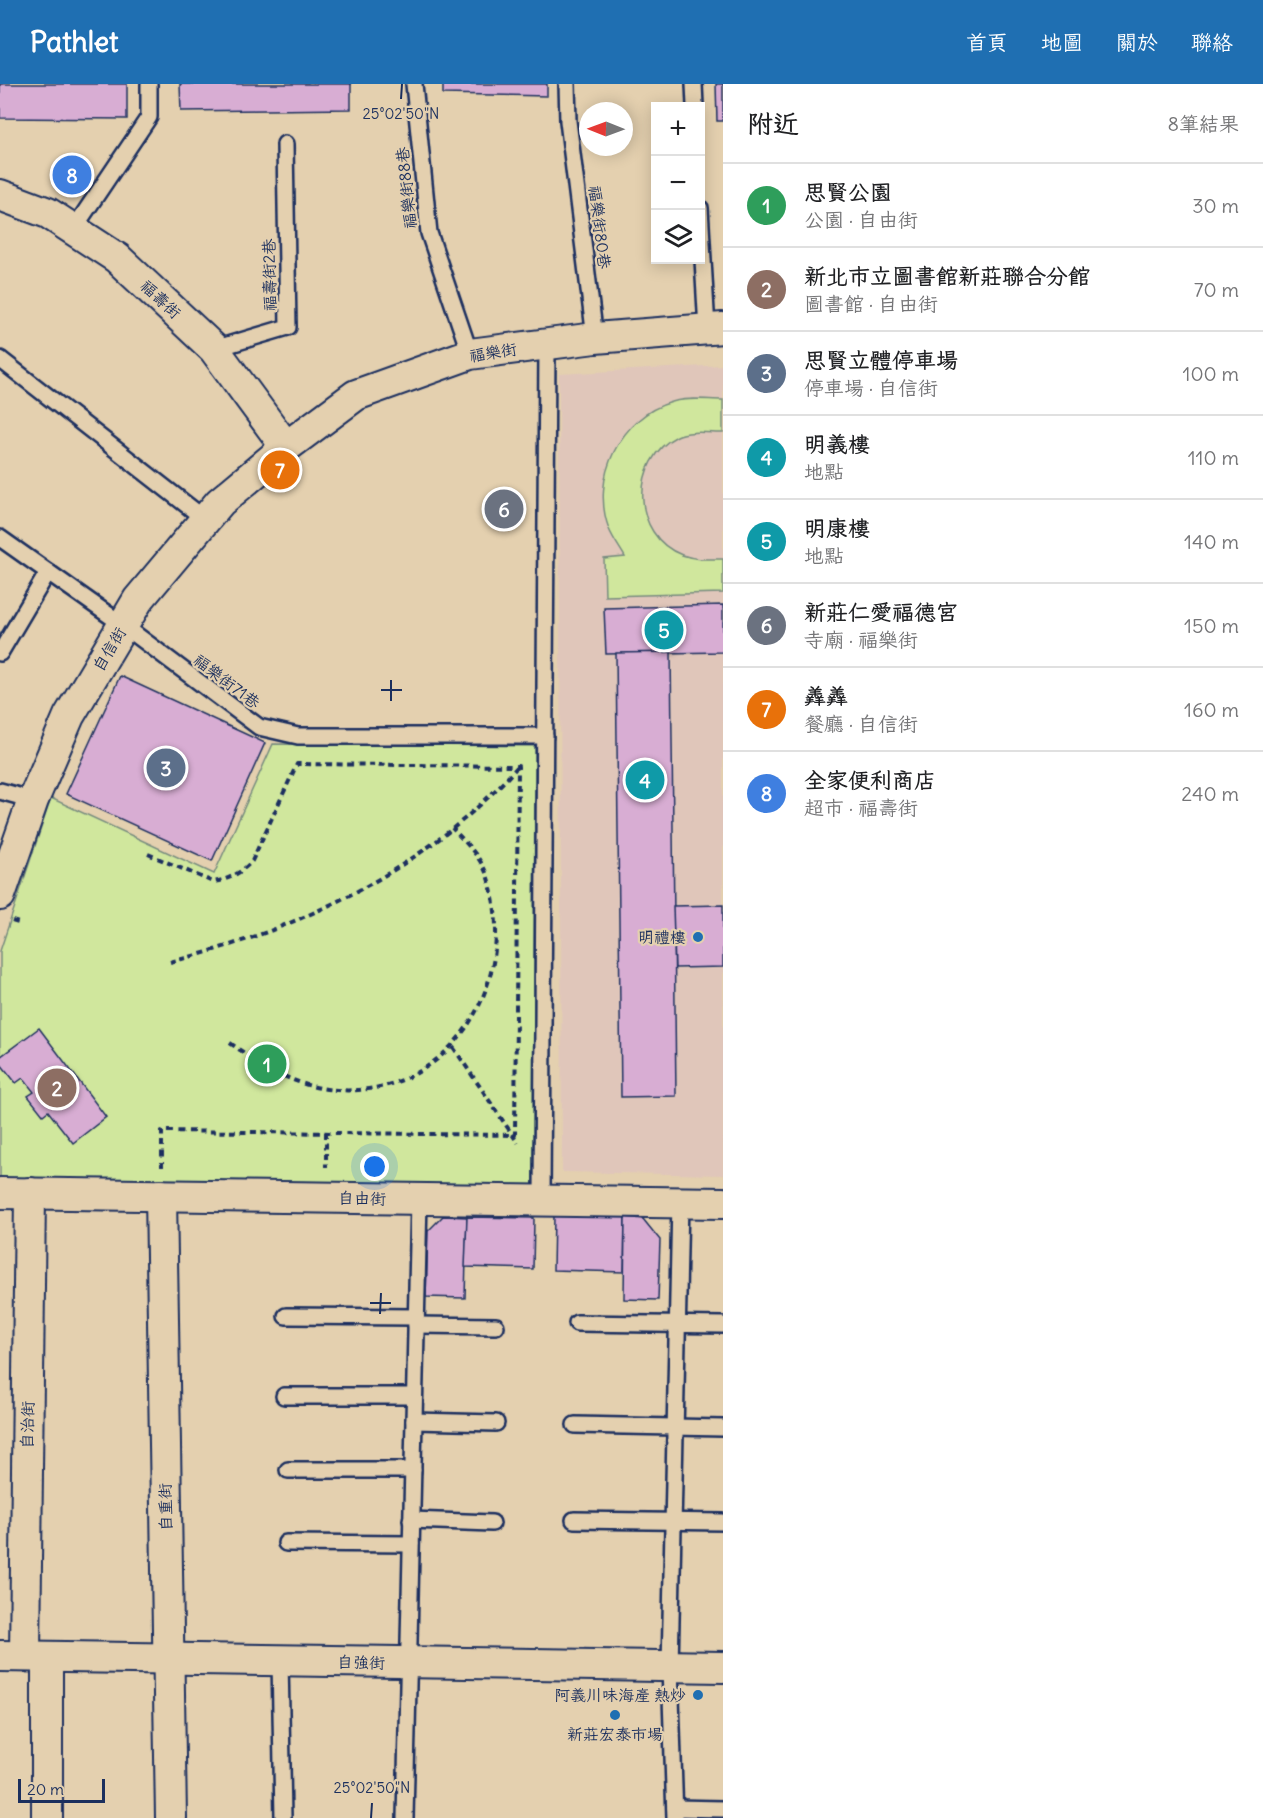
<!DOCTYPE html>
<html lang="zh-TW">
<head>
<meta charset="utf-8">
<style>
  body { margin:0; font-family:Delius,"LXGW WenKai TC",sans-serif; background:#f6f6f6; color:#202124 }
  .controls { position:absolute; right:18px; top:18px; display:grid; overflow:hidden; border-radius:0px; box-shadow:0 3px 15px #0003 }
  .controls button { width:54px; height:54px; display:grid; place-items:center; padding:0; border:0; border-bottom:2px solid #e0e0e0; background:#fff; color:#202124; font:30px sans-serif }
  .compass { position:absolute; left:579px; top:18px; width:54px; height:54px; border-radius:50%; background:#fff; box-shadow:0 3px 15px #0003; rotate:271deg }
  .scale { position:absolute; left:18px; bottom:15px; width:87px; box-sizing:border-box; padding-left:6px; border:3px solid #1b2f5e; border-top:0; font-size:16px; line-height:21px; white-space:nowrap; color:#1b2f5e; -webkit-text-stroke:4px #e4d0af; paint-order:stroke }
  .you { position:absolute; left:375px; top:1083px; width:21px; height:21px; margin:-15px; border:4px solid #fff; border-radius:50%; background:#1a73e8; box-shadow:0 0 0 9px #1a73e833 }
  .badge { display:grid; place-items:center; width:39px; height:39px; border-radius:50%; background:#1f6fb2; color:#fff; font-size:20px; font-weight:700 }
  .pin { position:absolute; translate:-50% -50%; border:3px solid #fff; box-shadow:0 2px 6px #0006 }
  .list { margin:0; padding:0; list-style:none }
  h2 { display:flex; justify-content:space-between; align-items:center; height:78px; margin:0; padding:0 24px; font-size:26px }
  h2 small { font-size:20px; font-weight:400; color:#757577 }
  .list li { display:grid; grid-template-columns:39px 1fr auto; gap:18px; align-items:center; box-sizing:border-box; height:84px; padding:0 24px; border-top:2px solid #e0e0e0 }
  .list b { display:block; font-size:22px; white-space:nowrap }
  .list p { margin:0; font-size:20px; white-space:nowrap; color:#757577 }
  .list em { font-size:20px; font-style:normal; color:#757577 }
  .icon { flex:none; width:33px; height:33px; fill:none; stroke:currentColor; stroke-width:2; stroke-linecap:round; stroke-linejoin:round }
  .map { position:relative; flex:none; width:723px; height:1734px; overflow:hidden }
  header { display:flex; align-items:center; gap:36px; box-sizing:border-box; height:84px; padding:0 30px; background:#1f6fb2; color:#fff }
  header strong { font-size:28px }
  nav { display:flex; gap:33px; margin-inline-start:auto; font-size:21px }
  main { display:flex }
  aside { flex:1; background:#fff }
  .map>svg:first-child { display:block }
  .built { fill:#e0c6ba }
  .green { fill:#d0e79d; stroke:#768b7e; stroke-width:1.5 }
  .building { fill:#d8add3; stroke:#1b2f5e; stroke-width:1.5 }
  .lines { fill:none; stroke-linecap:round; stroke-linejoin:round }
  .service-casing { stroke:#1b2f5e; stroke-width:20 }
  .minor-casing { stroke:#1b2f5e; stroke-width:34 }
  .path { stroke:#1b2f5e; stroke-width:4; stroke-dasharray:6 4.5; stroke-linecap:butt }
  .service { stroke:#e4d0af; stroke-width:15 }
  .minor { stroke:#e4d0af; stroke-width:30 }
  .ticks { fill:none; stroke:#1b2f5e; stroke-width:2 }
  .poi-dot { fill:#1f6fb2; stroke:#e4d0af; stroke-width:2 }
  .labels { text-anchor:middle; dominant-baseline:central; stroke-width:4.5; stroke-linejoin:round; paint-order:stroke }
  .street-label { font-size:16px; fill:#1b2f5e; stroke:#e4d0af }
  .poi-label { font-size:16px; fill:#1b2f5e; stroke:#e4d0af; text-anchor:end }
  .ticks-label { font-size:15px; text-anchor:middle; fill:#1b2f5e; stroke:#e4d0af; stroke-width:4.5; stroke-linejoin:round; paint-order:stroke }
</style>
</head>
<body>
<header>
<strong>Pathlet</strong>
<nav><a>首頁</a><a>地圖</a><a>關於</a><a>聯絡</a></nav>
</header>
<main>
<div class="map">
<svg width="723" height="1734" viewBox="0 0 723 1734">
  <rect width="100%" height="100%" fill="#e4d0af"/>
  <filter id="ink" filterUnits="userSpaceOnUse"><feTurbulence type="fractalNoise" baseFrequency=".0167" numOctaves="2"/><feDisplacementMap in="SourceGraphic" scale="12" xChannelSelector="R" yChannelSelector="G"/><feConvolveMatrix kernelMatrix="1 2 1 2 8 2 1 2 1" color-interpolation-filters="sRGB"/></filter>
  <g filter="url(#ink)">
    <polygon class="built" points="723,281 723,1091 562,1088 559,290"/>
    <g class="green">
      <path d="M 723,316 L 723,349 C 710,349 688,346 677,352 C 630,376 631,452 682,471 C 696,476 709,475 723,475 L 723,509 L 605,512 L 604,475 L 625,473 C 620,464 613,455 609,445 C 590,395 620,332 672,318 C 687,313 707,316 723,316 Z"/>
      <polygon points="273,660 535,662 533,1103 0,1094 0,867 51,714 214,790"/>
    </g>
    <g class="building">
      <polygon points="0,0 127,0 127,35 0,34"/>
      <polygon points="180,0 351,0 351,25 181,27"/>
      <polygon points="443,0 547,0 547,12 443,10"/>
      <polygon points="716,0 723,0 723,37 717,37"/>
      <polygon points="723,521 723,568 606,570 604,524"/>
      <polygon points="671,568 676,1012 621,1013 616,569"/>
      <polygon points="120,592 265,659 212,777 66,710"/>
      <polygon points="723,821 723,883 675,884 673,822"/>
      <polygon points="39,944 106,1033 73,1059 48,1027 43,1031 28,1012 34,1008 23,994 16,999 0,979 0,973"/>
      <polygon points="443,1132 467,1133 465,1214 426,1213 428,1147"/>
      <polygon points="554,1132 625,1133 624,1188 553,1186"/>
      <polygon points="467,1133 534,1134 533,1185 465,1183"/>
      <polygon points="625,1133 643,1135 660,1156 658,1216 624,1215"/>
    </g>
    <g class="lines">
      <defs>
        <g id="service">
          <polyline points="414,0 429,149 470,270"/>
          <polyline points="567,0 568,37 595,254"/>
          <polyline points="694,0 695,22"/>
          <polyline points="700,124 707,245"/>
          <polyline points="73,146 149,33 149,0"/>
          <polyline points="214,265 288,243 285,60"/>
          <polyline points="0,275 206,436"/>
          <polyline points="0,454 123,541 259,643 298,652 545,652"/>
          <polyline points="0,569 48,488"/>
          <polyline points="0,707 33,716"/>
          <polyline points="542,1116 547,260"/>
          <polyline points="286,1232 416,1233"/>
          <polyline points="577,1239 723,1241"/>
          <polyline points="416,1241 496,1242"/>
          <polyline points="284,1312 414,1312"/>
          <polyline points="414,1337 496,1339"/>
          <polyline points="575,1341 723,1344"/>
          <polyline points="288,1386 413,1386"/>
          <polyline points="411,1436 492,1439"/>
          <polyline points="574,1436 723,1438"/>
          <polyline points="286,1459 411,1460"/>
          <polyline points="280,1576 283,1734"/>
          <polyline points="675,1724 723,1725"/>
          <polyline points="405,1734 419,1115"/>
          <polyline points="675,1734 670,1583 680,1118"/>
        </g>
        <g id="minor">
          <polyline points="0,111 48,129 117,174 214,265 286,363"/>
          <polyline points="0,811 33,716 69,632 138,516 220,418 286,363 356,311 470,270 595,254 723,244"/>
          <polyline points="0,1109 723,1119"/>
          <polyline points="161,1111 171,1734"/>
          <polyline points="0,1572 723,1583"/>
          <polyline points="25,1572 30,1109"/>
          <polyline points="47,1573 47,1734"/>
        </g>
      </defs>
      <use href="#service" class="service-casing"/>
      <use href="#minor" class="minor-casing"/>
      <g class="path">
        <path d="M 148,770 L 213,798 C 228,796 241,789 252,777 L 297,680 L 518,682 L 515,1051 L 162,1047 L 162,1083"/>
        <polyline points="12,837 22,840"/>
        <path d="M 170,878 C 297,847 430,783 517,683"/>
        <path d="M 230,959 C 262,982 297,1004 337,1006 C 452,1014 522,895 487,791 C 480,772 465,758 452,744"/>
        <polyline points="453,963 518,1059"/>
        <polyline points="326,1048 326,1083"/>
      </g>
      <use href="#service" class="service"/>
      <use href="#minor" class="minor"/>
    </g>
  </g>
  <path class="ticks" d="M 401,15 L 402,0M 381,606 L 402,606M 391,617 L 391,596M 370,1219 L 391,1219M 380,1230 L 381,1209M 371,1734 L 372,1719"/>
  <g class="poi-dot">
    <circle cx="698" cy="853" r="6"/>
    <circle cx="698" cy="1611" r="6"/>
    <circle cx="615" cy="1631" r="6"/>
  </g>
  <g class="labels">
    <g class="street-label">
      <text transform="translate(406 104) rotate(-96)">福樂街88巷</text>
      <text transform="translate(600 143) rotate(83)">福樂街80巷</text>
      <text transform="translate(269 191) rotate(-91)">福壽街2巷</text>
      <text transform="translate(161 215) rotate(43)">福壽街</text>
      <text transform="translate(493 268) rotate(-9)">福樂街</text>
      <text transform="translate(109 565) rotate(-59)">自信街</text>
      <text transform="translate(227 597) rotate(37)">福樂街71巷</text>
      <text transform="translate(362 1114) rotate(1)">自由街</text>
      <text transform="translate(27 1341) rotate(-89)">自治街</text>
      <text transform="translate(165 1423) rotate(-91)">自重街</text>
      <text transform="translate(361 1578) rotate(1)">自強街</text>
    </g>
    <g class="poi-label">
      <text x="686" y="853">明禮樓</text>
      <text x="686" y="1611">阿義川味海產 熱炒</text>
      <text x="615" y="1650" text-anchor="middle">新莊宏泰市場</text>
    </g>
  </g>
  <g class="ticks-label">
    <text x="401" y="35">25°02'50"N</text>
    <text x="372" y="1709">25°02'50"N</text>
  </g>
</svg>
<div class="controls">
<button>+</button>
<button>−</button>
<button><svg class="icon" aria-label="layers" viewBox="0 0 24 24"><path d="M12 4l9 5-9 5-9-5zM3 14l9 5 9-5"/></svg></button>
</div>
<svg class="compass" viewBox="-18 -18 36 36"><path d="M0-13l5 13h-10z" fill="#e53935"/><path d="M0 13l5-13h-10z" fill="#757577"/></svg>
<div class="scale">20 m</div>
<div class="you"></div>
<div class="pin badge" style="left:267px;top:980px;background:#2e9e5b">1</div>
<div class="pin badge" style="left:57px;top:1004px;background:#8d6e63">2</div>
<div class="pin badge" style="left:166px;top:684px;background:#5c6f8a">3</div>
<div class="pin badge" style="left:645px;top:696px;background:#0f9aa8">4</div>
<div class="pin badge" style="left:664px;top:546px;background:#0f9aa8">5</div>
<div class="pin badge" style="left:504px;top:425px;background:#6b7280">6</div>
<div class="pin badge" style="left:280px;top:386px;background:#e8710a">7</div>
<div class="pin badge" style="left:72px;top:91px;background:#3f7fe0">8</div>
</div>
<aside>
<h2>附近<small>8筆結果</small></h2>
<ul class="list">
<li><span class="badge" style="background:#2e9e5b">1</span><div><b>思賢公園</b><p>公園 · 自由街</p></div><em>30 m</em></li>
<li><span class="badge" style="background:#8d6e63">2</span><div><b>新北市立圖書館新莊聯合分館</b><p>圖書館 · 自由街</p></div><em>70 m</em></li>
<li><span class="badge" style="background:#5c6f8a">3</span><div><b>思賢立體停車場</b><p>停車場 · 自信街</p></div><em>100 m</em></li>
<li><span class="badge" style="background:#0f9aa8">4</span><div><b>明義樓</b><p>地點</p></div><em>110 m</em></li>
<li><span class="badge" style="background:#0f9aa8">5</span><div><b>明康樓</b><p>地點</p></div><em>140 m</em></li>
<li><span class="badge" style="background:#6b7280">6</span><div><b>新莊仁愛福德宮</b><p>寺廟 · 福樂街</p></div><em>150 m</em></li>
<li><span class="badge" style="background:#e8710a">7</span><div><b>羴羴</b><p>餐廳 · 自信街</p></div><em>160 m</em></li>
<li><span class="badge" style="background:#3f7fe0">8</span><div><b>全家便利商店</b><p>超市 · 福壽街</p></div><em>240 m</em></li>
</ul>
</aside>
</main>
</body>
</html>
